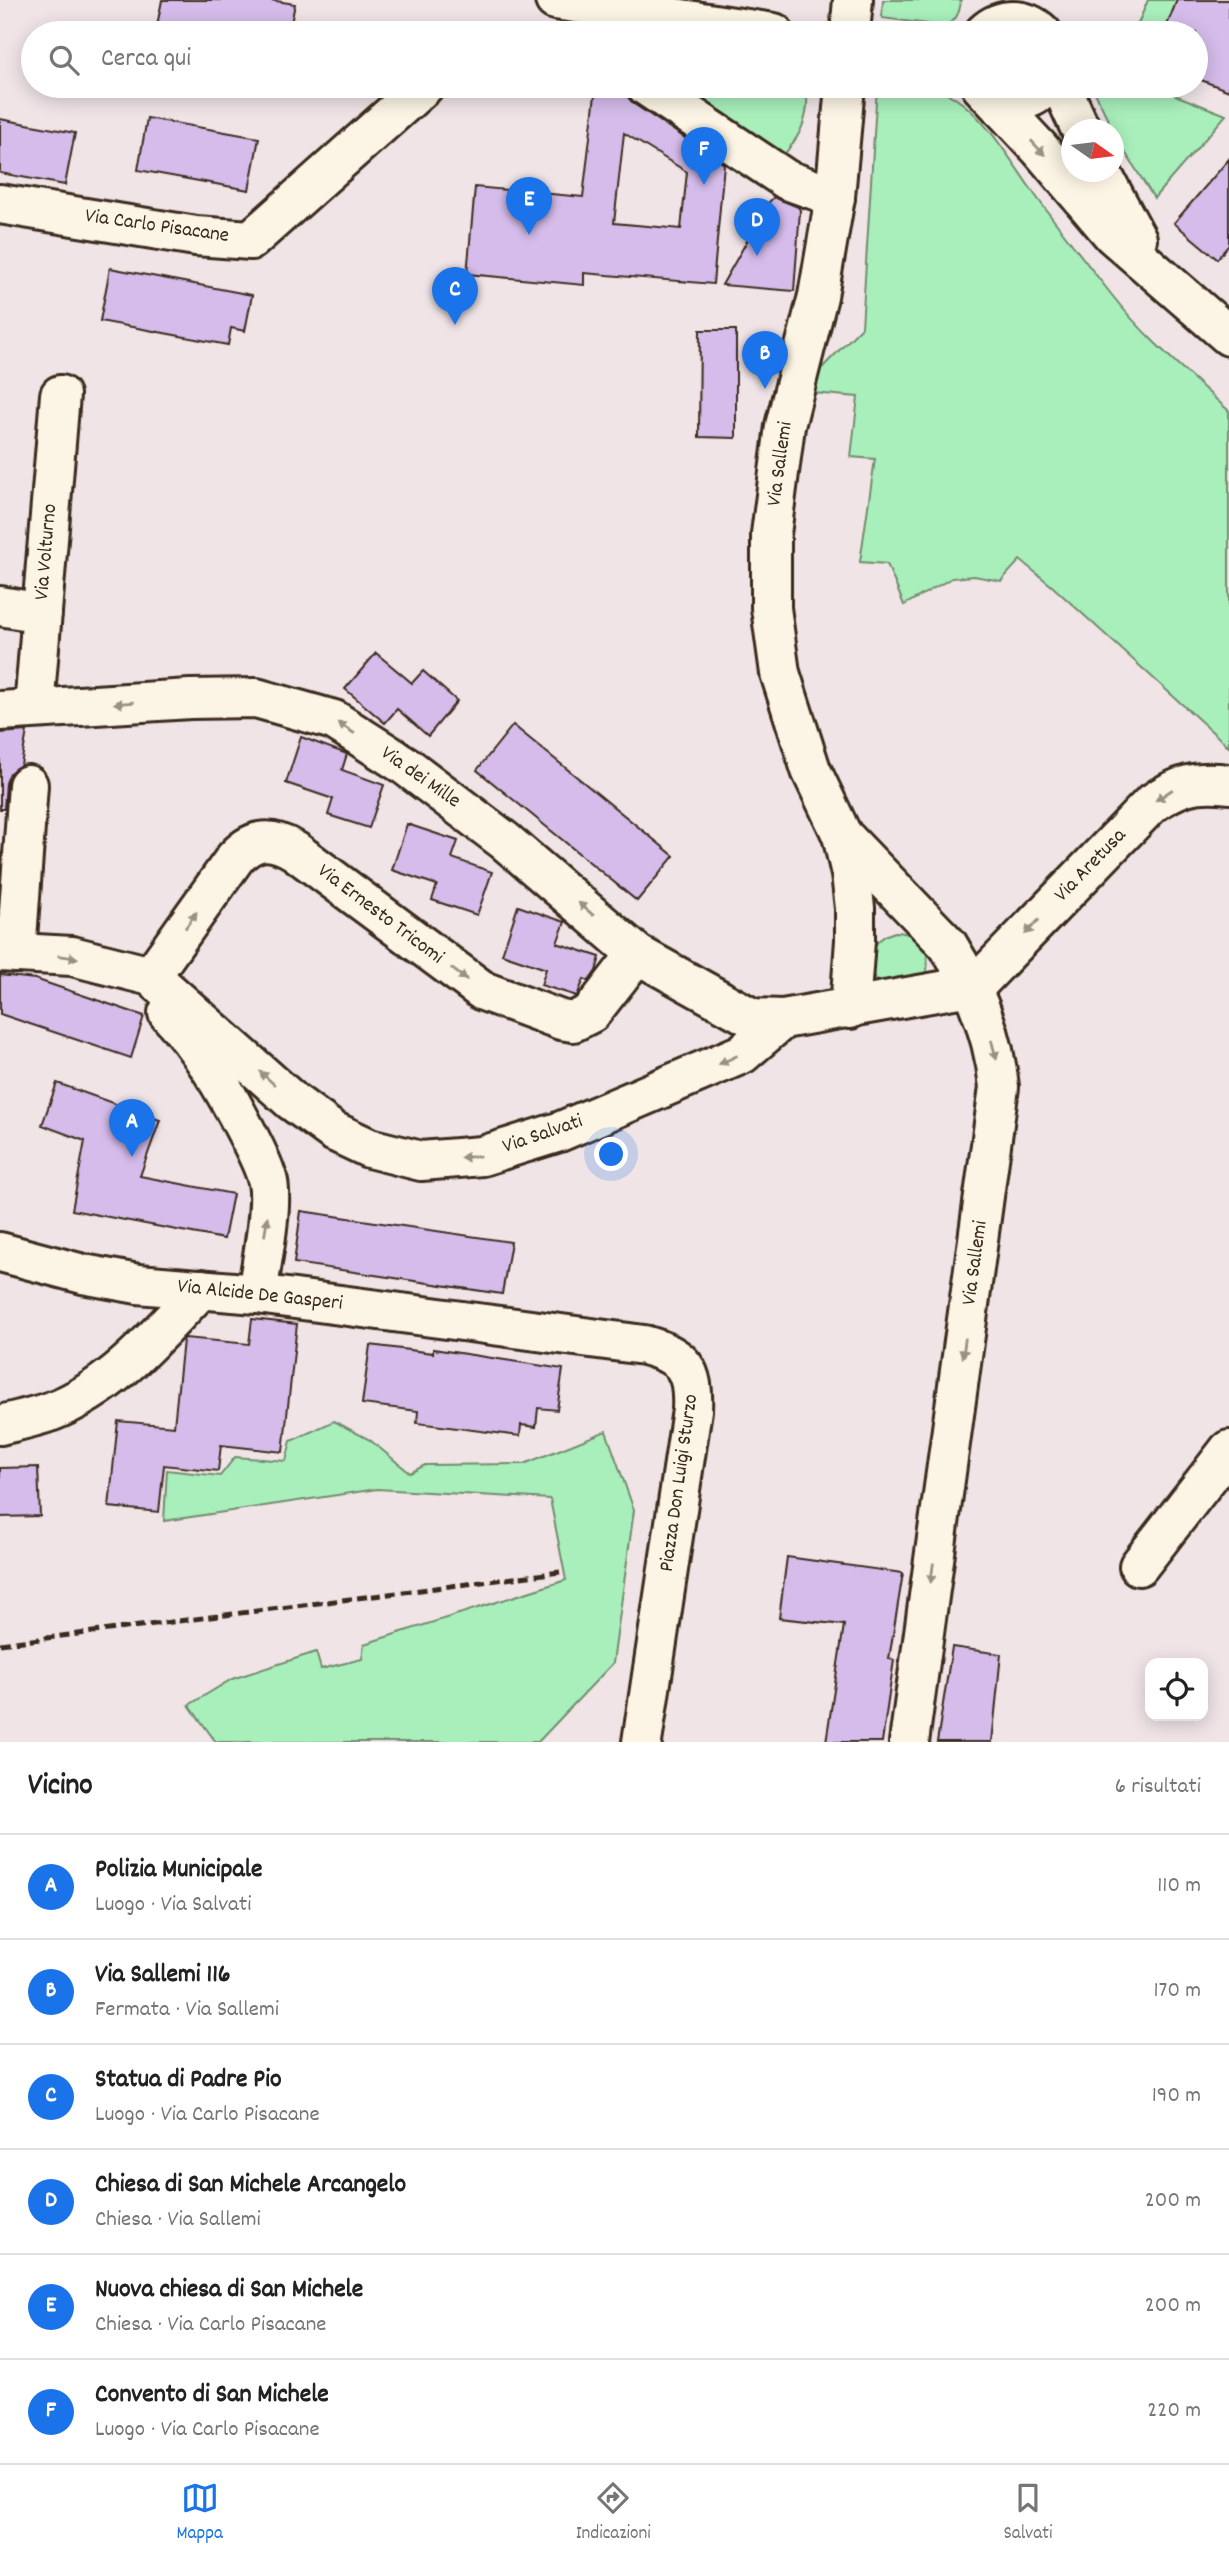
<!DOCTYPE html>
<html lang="it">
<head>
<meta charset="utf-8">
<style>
  body { margin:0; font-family:Dekko,sans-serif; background:#f6f6f6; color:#222 }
  .controls { position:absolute; right:21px; bottom:21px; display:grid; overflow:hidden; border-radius:14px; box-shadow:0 4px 18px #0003 }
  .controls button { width:63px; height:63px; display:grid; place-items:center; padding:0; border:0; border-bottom:2px solid #e0e0e0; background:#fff; color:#222; font:35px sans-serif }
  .compass { position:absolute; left:1061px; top:119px; width:63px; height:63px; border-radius:50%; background:#fff; box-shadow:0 4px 18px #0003; rotate:104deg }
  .you { position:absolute; left:612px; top:1155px; width:24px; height:24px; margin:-18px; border:5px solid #fff; border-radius:50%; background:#1a73e8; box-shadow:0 0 0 10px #1a73e833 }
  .badge { display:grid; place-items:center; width:46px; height:46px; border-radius:50%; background:#1a73e8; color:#fff; font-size:23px; font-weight:700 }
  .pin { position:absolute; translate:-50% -58px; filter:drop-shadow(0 2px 4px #0008) }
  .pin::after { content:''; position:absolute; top:37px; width:24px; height:21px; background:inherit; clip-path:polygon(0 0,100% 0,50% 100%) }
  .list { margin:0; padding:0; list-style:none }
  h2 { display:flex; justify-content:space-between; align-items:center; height:91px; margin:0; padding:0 28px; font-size:30px }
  h2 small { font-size:23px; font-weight:400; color:#767676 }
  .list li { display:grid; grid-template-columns:46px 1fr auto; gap:21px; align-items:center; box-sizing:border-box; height:105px; padding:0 28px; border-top:2px solid #e0e0e0 }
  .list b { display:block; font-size:26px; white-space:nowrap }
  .list p { margin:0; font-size:23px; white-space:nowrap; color:#767676 }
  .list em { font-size:23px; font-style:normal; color:#767676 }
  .icon { flex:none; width:38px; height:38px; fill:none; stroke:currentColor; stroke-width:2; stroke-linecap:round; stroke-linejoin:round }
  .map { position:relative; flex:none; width:1229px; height:1742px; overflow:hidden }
  .search { position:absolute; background:#fff; box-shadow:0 4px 18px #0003; left:21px; right:21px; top:21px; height:77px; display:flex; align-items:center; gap:18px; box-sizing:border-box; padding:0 24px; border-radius:38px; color:#767676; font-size:26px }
  .sheet { height:721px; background:#fff }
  nav { display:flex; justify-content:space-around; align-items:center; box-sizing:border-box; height:98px; border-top:2px solid #e0e0e0; background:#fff; font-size:19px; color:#767676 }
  nav a { display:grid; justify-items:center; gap:4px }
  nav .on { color:#1a73e8 }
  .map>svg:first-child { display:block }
  .green { fill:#a9efbc; stroke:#728c6d; stroke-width:2 }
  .building { fill:#d5bceb; stroke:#3b2a1e; stroke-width:2; fill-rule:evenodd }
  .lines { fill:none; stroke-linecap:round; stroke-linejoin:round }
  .minor-casing { stroke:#3b2a1e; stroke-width:44 }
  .major-casing { stroke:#3b2a1e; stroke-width:44 }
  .minor { stroke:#fcf5e5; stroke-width:38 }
  .major { stroke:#fcf5e5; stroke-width:38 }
  .rail { stroke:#3b2a1e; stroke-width:5; stroke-dasharray:10 5; stroke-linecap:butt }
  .oneway { fill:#9c9082 }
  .labels { text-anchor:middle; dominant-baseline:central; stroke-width:7; stroke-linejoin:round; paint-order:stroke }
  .street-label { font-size:21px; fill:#3b2a1e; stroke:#fcf5e5 }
</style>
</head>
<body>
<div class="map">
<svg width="1229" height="1742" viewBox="0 0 1229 1742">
  <rect width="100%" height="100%" fill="#f0e4e7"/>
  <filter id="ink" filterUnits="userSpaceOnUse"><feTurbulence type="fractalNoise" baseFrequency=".0143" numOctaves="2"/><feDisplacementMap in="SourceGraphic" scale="14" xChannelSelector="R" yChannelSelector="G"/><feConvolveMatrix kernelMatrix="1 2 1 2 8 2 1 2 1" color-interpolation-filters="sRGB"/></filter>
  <g filter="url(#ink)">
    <g class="green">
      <path d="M 883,0 L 961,0 C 960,13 956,22 943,26 L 882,18 Z"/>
      <polygon points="1148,0 1177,0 1164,33 1134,33"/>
      <path d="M 666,86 L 806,86 C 811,117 800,138 779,160 Z"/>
      <path d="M 877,86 C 904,86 932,82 955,98 C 987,119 1011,161 1033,192 C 1058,227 1085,261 1111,294 C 1145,338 1189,374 1229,411 L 1229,747 L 1052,586 L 1020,560 L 1001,581 L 974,576 L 952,578 L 904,605 L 887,564 L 860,562 L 875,459 L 851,457 L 858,397 L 813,393 L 814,376 L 862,327 Z"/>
      <polygon points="1092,86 1152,86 1226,115 1154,198 1118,141"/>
      <path d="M 895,932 C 921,933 932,951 926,975 L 877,983 C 865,961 870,939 895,932 Z"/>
      <polygon points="334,1421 370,1440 410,1473 425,1465 524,1464 606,1431 634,1510 613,1663 538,1742 216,1742 189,1705 232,1679 316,1652 321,1669 362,1659 364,1644 566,1580 550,1499 377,1489 164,1521 167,1470 220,1476 235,1457 286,1461 291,1441"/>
    </g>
    <g class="building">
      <polygon points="162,0 270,0 295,4 289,33 171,33 156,31"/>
      <polygon points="1177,0 1229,0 1229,91 1196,78 1196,33 1178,33 1166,28"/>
      <path d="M 596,86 L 620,86 L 625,89 L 627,96 L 634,104 L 724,164 L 713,284 L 584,273 L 584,285 L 467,274 L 475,187 L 583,197 ZM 624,133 L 687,172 L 681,229 L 614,223 Z"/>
      <polygon points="147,118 259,138 249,190 138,170"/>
      <polygon points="0,119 75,133 65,185 0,173"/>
      <polygon points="1229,159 1229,245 1217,259 1174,223"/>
      <polygon points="774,197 798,207 800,210 794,291 722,285 769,202"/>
      <polygon points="110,268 252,295 245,331 231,328 228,345 100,321"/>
      <polygon points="700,330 736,330 736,438 699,437"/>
      <polygon points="376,653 412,683 423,671 457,701 428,736 397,709 385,723 345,689"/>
      <polygon points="513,725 674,856 637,901 477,770"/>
      <polygon points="27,731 21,765 10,773 6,783 4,809 0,809 0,733"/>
      <polygon points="301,737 347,754 342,770 384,785 369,828 328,815 333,799 286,783"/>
      <polygon points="407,824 458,841 452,858 492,872 477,915 432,900 437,885 392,870"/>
      <polygon points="518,906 565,922 557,943 600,957 596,971 589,981 584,979 577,996 541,985 546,969 502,954"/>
      <polygon points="0,975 35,979 144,1016 131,1058 0,1014"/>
      <polygon points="57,1083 160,1120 140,1176 233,1194 224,1239 72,1210 85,1141 42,1125"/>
      <polygon points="301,1211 511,1242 502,1294 294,1263"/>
      <polygon points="252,1319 297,1324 283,1452 221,1445 218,1471 164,1465 159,1512 109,1507 118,1421 174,1426 183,1340 185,1338 249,1344"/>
      <polygon points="370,1345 433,1353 433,1349 563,1369 557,1410 538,1408 536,1427 521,1425 520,1436 417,1423 418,1411 362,1404"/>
      <polygon points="38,1467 40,1516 0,1517 0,1468"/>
      <polygon points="787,1557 903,1573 889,1659 894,1660 882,1742 826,1742 844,1625 779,1618"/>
      <polygon points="952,1647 1001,1654 992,1742 937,1742"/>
    </g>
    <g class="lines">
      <defs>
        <g id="minor">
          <polyline points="850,33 853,0"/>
          <polyline points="646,86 787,180 835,197"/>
          <polyline points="845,86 835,197 818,296 785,426 771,534 771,608 780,673 811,770 842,835 851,874 855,908 855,940 850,1009"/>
          <polyline points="0,204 196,236 251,240 424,86"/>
          <polyline points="0,606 42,613"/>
          <polyline points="34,708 60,395"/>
          <polyline points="0,711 190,699 256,698 334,720 406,766 505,841 637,954 752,1018 783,1019"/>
          <path d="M 842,835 L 948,945 C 975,988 994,1036 999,1087 L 909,1742"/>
          <path d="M 0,952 L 72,956 L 151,976 L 292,1101 L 333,1131 L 369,1148 L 421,1161 L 482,1156 L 559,1132 L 742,1054 L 783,1019 L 970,986 L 980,981 L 1151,804 C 1178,785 1195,780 1229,784"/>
          <polyline points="16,953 28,785"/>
          <path d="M 151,976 L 235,858 C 254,837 272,837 295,851 L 483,991 L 561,1020 L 573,1022 L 591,1013 L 637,954"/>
          <path d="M 168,1013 C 201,1048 225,1090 247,1133 C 255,1149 264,1165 268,1182 C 273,1208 261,1265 257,1294"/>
          <path d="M 0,1252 L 83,1274 L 138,1284 L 257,1294 L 644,1345 C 684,1356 694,1369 692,1410 L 642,1742"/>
          <path d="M 0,1425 C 17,1421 35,1417 52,1411 C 113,1388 158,1334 201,1289"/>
          <polyline points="1139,1566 1229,1450"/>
        </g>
        <g id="major">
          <polyline points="555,0 774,33"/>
          <path d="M 984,33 C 1001,17 1025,17 1042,33"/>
          <polyline points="981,86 1040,149 1113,235 1229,336"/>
          <polyline points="1061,86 1081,130"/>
          <path d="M 993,97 C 1012,104 1032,103 1045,86"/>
          <polyline points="1101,172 1137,239"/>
        </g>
      </defs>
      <use href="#minor" class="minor-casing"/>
      <use href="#major" class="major-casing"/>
      <use href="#minor" class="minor"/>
      <use href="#major" class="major"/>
      <polyline class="rail" points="0,1644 560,1572"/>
    </g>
    <defs><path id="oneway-solid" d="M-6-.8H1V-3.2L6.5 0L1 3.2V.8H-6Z" transform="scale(1.75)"/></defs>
    <g class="oneway">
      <use href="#oneway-solid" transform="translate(1038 148) rotate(47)"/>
      <use href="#oneway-solid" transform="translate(124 703) rotate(176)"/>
      <use href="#oneway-solid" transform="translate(346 728) rotate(-147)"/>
      <use href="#oneway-solid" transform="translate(1164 795) rotate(147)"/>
      <use href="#oneway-solid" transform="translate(586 909) rotate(-139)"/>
      <use href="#oneway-solid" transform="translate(191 920) rotate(-55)"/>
      <use href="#oneway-solid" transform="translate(1032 927) rotate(134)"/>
      <use href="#oneway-solid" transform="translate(68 957) rotate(7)"/>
      <use href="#oneway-solid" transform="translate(459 974) rotate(37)"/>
      <use href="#oneway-solid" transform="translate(994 1050) rotate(75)"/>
      <use href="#oneway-solid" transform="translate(728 1060) rotate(155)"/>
      <use href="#oneway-solid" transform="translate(267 1078) rotate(-138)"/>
      <use href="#oneway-solid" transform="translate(470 1157) rotate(175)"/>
      <use href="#oneway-solid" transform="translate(266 1226) rotate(-82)"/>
      <use href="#oneway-solid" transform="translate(964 1348) rotate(98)"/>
      <use href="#oneway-solid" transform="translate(932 1573) rotate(98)"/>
    </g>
  </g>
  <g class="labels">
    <g class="street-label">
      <text transform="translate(157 227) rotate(8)">Via Carlo Pisacane</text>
      <text transform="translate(781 464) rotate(-82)">Via Sallemi</text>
      <text transform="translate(47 552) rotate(-85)">Via Volturno</text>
      <text transform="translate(420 778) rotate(35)">Via dei Mille</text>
      <text transform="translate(1091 866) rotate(-46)">Via Aretusa</text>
      <text transform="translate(380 915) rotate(37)">Via Ernesto Tricomi</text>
      <text transform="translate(543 1135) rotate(-19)">Via Salvati</text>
      <text transform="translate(976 1263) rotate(-82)">Via Sallemi</text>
      <text transform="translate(260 1296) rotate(6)">Via Alcide De Gasperi</text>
      <text transform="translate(680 1483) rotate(-82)">Piazza Don Luigi Sturzo</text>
    </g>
  </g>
</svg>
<div class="controls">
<button><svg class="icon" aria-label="locate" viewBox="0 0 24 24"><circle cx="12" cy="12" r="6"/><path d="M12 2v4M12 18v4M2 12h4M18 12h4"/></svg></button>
</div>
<svg class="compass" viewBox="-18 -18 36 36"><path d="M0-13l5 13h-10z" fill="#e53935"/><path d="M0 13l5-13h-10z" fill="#767676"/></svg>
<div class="you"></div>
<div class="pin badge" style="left:132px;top:1157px">A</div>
<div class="pin badge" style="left:765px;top:389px">B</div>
<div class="pin badge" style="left:455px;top:325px">C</div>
<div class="pin badge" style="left:757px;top:256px">D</div>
<div class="pin badge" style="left:529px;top:235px">E</div>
<div class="pin badge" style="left:704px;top:185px">F</div>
<div class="search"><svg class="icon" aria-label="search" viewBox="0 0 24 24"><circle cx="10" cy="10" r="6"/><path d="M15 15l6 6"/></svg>Cerca qui</div>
</div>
<section class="sheet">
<h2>Vicino<small>6 risultati</small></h2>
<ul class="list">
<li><span class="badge">A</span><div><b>Polizia Municipale</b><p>Luogo · Via Salvati</p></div><em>110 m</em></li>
<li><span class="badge">B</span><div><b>Via Sallemi 116</b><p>Fermata · Via Sallemi</p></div><em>170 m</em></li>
<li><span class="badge">C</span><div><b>Statua di Padre Pio</b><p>Luogo · Via Carlo Pisacane</p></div><em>190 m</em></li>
<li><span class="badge">D</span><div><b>Chiesa di San Michele Arcangelo</b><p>Chiesa · Via Sallemi</p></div><em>200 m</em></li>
<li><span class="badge">E</span><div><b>Nuova chiesa di San Michele</b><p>Chiesa · Via Carlo Pisacane</p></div><em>200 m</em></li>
<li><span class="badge">F</span><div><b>Convento di San Michele</b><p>Luogo · Via Carlo Pisacane</p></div><em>220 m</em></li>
</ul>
</section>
<nav>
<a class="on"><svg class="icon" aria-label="map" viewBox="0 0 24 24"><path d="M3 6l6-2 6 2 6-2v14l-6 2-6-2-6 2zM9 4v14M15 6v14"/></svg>Mappa</a>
<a><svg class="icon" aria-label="directions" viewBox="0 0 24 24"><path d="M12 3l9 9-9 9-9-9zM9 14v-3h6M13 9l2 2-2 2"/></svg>Indicazioni</a>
<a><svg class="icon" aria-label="saved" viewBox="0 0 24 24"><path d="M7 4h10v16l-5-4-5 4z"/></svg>Salvati</a>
</nav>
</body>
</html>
